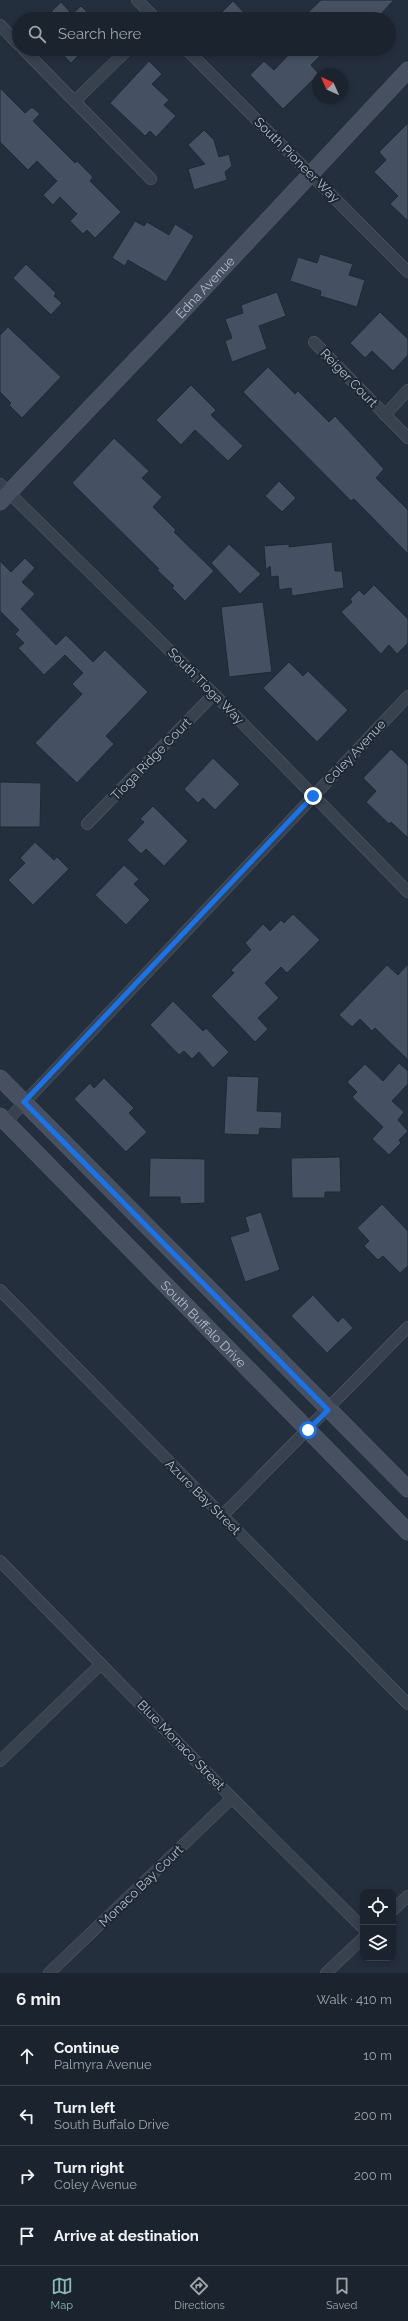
<!DOCTYPE html>
<html lang="en">
<head>
<meta charset="utf-8">
<style>
  body { margin:0; font-family:Raleway,sans-serif; background:#282f3a; color:#f1f3f6 }
  .controls { position:absolute; right:12px; bottom:12px; display:grid; overflow:hidden; border-radius:8px; box-shadow:0 2px 6px #0003 }
  .controls button { width:36px; height:36px; display:grid; place-items:center; padding:0; border:0; border-bottom:1px solid #39404a; background:#1b232e; color:#f1f3f6; font:20px sans-serif }
  .compass { position:absolute; left:312px; top:68px; width:36px; height:36px; border-radius:50%; background:#1b232e; box-shadow:0 2px 6px #0003; rotate:315deg }
  .stop { position:absolute; width:12px; height:12px; margin:-9px; border:3px solid #1a73e8; border-radius:50%; background:#fff }
  .stop.end { background:#1a73e8; border-color:#fff; box-shadow:0 1px 4px #0008 }
  .list { margin:0; padding:0; list-style:none }
  h2 { display:flex; justify-content:space-between; align-items:center; height:52px; margin:0; padding:0 16px; font-size:17px }
  h2 small { font-size:13px; font-weight:400; color:#a0a4aa }
  .list li { display:grid; grid-template-columns:26px 1fr auto; gap:12px; align-items:center; box-sizing:border-box; height:60px; padding:0 16px; border-top:1px solid #39404a }
  .list b { display:block; font-size:15px; white-space:nowrap }
  .list p { margin:0; font-size:13px; white-space:nowrap; color:#a0a4aa }
  .list em { font-size:13px; font-style:normal; color:#a0a4aa }
  .icon { flex:none; width:22px; height:22px; fill:none; stroke:currentColor; stroke-width:2; stroke-linecap:round; stroke-linejoin:round }
  .map { position:relative; flex:none; width:408px; height:1973px; overflow:hidden }
  .search { position:absolute; background:#1b232e; box-shadow:0 2px 6px #0003; left:12px; right:12px; top:12px; height:44px; display:flex; align-items:center; gap:10px; box-sizing:border-box; padding:0 14px; border-radius:22px; color:#a0a4aa; font-size:15px }
  .sheet { height:292px; background:#1b232e }
  nav { display:flex; justify-content:space-around; align-items:center; box-sizing:border-box; height:56px; border-top:1px solid #39404a; background:#1b232e; font-size:11px; color:#a0a4aa }
  nav a { display:grid; justify-items:center; gap:2px }
  nav .on { color:#8bbbb9 }
  .map>svg:first-child { display:block }
  .building { fill:#455162; stroke:#1f2835 }
  .lines { fill:none; stroke-linecap:round; stroke-linejoin:round }
  .street-casing { stroke:#565f6c; stroke-width:12 }
  .secondary-casing { stroke:#565f6c; stroke-width:17 }
  .street { stroke:#38414e; stroke-width:11 }
  .secondary { stroke:#465061; stroke-width:16 }
  .route { stroke:#1a73e8; stroke-width:5 }
  .labels { text-anchor:middle; dominant-baseline:central; stroke-width:4; stroke-linejoin:round; paint-order:stroke }
  .street-label { font-size:13px; fill:#b4bcc9; stroke:#1d2633 }
</style>
</head>
<body>
<div class="map">
<svg width="408" height="1973" viewBox="0 0 408 1973">
  <rect width="100%" height="100%" fill="#242f3e"/>
  <g class="building">
    <polygon points="321,0 394,0 376,19 301,19"/>
    <polygon points="233,1 250,19 215,19"/>
    <polygon points="61,2 72,14 81,6 94,19 44,19"/>
    <polygon points="57,49 85,49 71,63"/>
    <polygon points="294,49 327,49 311,65 319,74 283,109 250,75 264,61 274,70"/>
    <polygon points="149,61 162,74 152,84 169,100 164,105 176,116 156,137 150,131 145,136 110,103"/>
    <polygon points="0,88 25,113 32,107 40,114 33,121 75,163 77,161 93,177 90,181 121,212 95,238 87,230 83,234 70,221 77,214 60,197 53,205 43,195 57,181 37,161 28,170 0,142"/>
    <polygon points="408,123 408,221 390,204 398,196 374,172 386,160 379,152"/>
    <polygon points="204,130 214,140 219,157 229,154 232,166 225,172 227,180 194,190 188,169 205,164 188,145"/>
    <polygon points="135,221 144,226 147,222 169,235 175,224 194,236 166,282 128,260 125,266 112,258"/>
    <polygon points="320,254 353,264 349,275 365,280 357,307 320,296 321,291 290,281 298,257 317,263"/>
    <polygon points="26,264 56,293 54,296 62,303 51,315 13,278"/>
    <polygon points="277,292 286,316 259,326 267,349 232,362 225,341 232,338 225,319 243,313 241,305"/>
    <polygon points="380,312 408,339 408,355 393,371 372,351 365,358 350,343"/>
    <polygon points="8,327 61,377 22,418 9,405 11,403 0,392 0,335"/>
    <polygon points="268,367 295,394 298,391 329,422 335,416 384,469 376,478 408,510 408,554 354,499 351,501 243,392"/>
    <polygon points="191,385 216,410 211,415 243,446 228,461 195,430 181,445 156,420"/>
    <polygon points="114,438 149,471 142,478 162,497 153,507 176,530 174,532 214,571 185,601 172,588 174,586 157,570 159,569 72,483"/>
    <polygon points="279,481 296,498 282,512 265,496"/>
    <polygon points="332,542 335,571 342,571 344,588 292,596 291,588 279,590 278,576 271,577 270,566 266,570 264,546 289,544 289,547"/>
    <polygon points="229,544 261,574 240,594 211,563"/>
    <polygon points="25,558 35,568 22,582 35,594 21,609 56,645 66,635 93,662 105,650 148,692 106,736 114,744 77,783 35,743 82,694 72,684 83,673 65,655 44,675 18,648 24,643 15,634 19,630 0,611 0,561 11,572"/>
    <polygon points="374,585 408,619 408,643 397,654 389,645 381,654 341,612 352,602 350,599 359,590 364,595"/>
    <polygon points="263,602 272,672 229,677 221,607"/>
    <polygon points="289,662 303,676 308,671 348,710 317,742 263,688"/>
    <polygon points="391,749 408,765 408,838 391,822 389,824 366,802 376,791 363,778"/>
    <polygon points="213,758 240,784 215,810 203,798 198,803 184,789"/>
    <polygon points="0,782 41,783 40,827 0,827"/>
    <polygon points="153,806 188,841 164,866 146,849 141,854 127,840 144,822 140,819"/>
    <polygon points="35,842 54,860 57,857 69,869 33,905 8,880 25,863 20,858"/>
    <polygon points="124,865 139,879 134,884 150,900 126,925 95,895"/>
    <polygon points="293,914 320,940 287,973 281,967 265,983 279,998 258,1018 268,1029 255,1042 211,996 234,973 231,970 251,950 245,943 263,924 270,931 281,920 284,923"/>
    <polygon points="408,964 408,1060 375,1028 372,1031 360,1019 352,1027 339,1015 387,965 398,975"/>
    <polygon points="173,1001 203,1031 206,1028 229,1052 213,1068 199,1052 192,1059 184,1051 179,1055 150,1025"/>
    <polygon points="399,1063 408,1071 408,1084 392,1101 404,1112 398,1120 408,1131 399,1140 401,1143 389,1155 372,1139 383,1127 352,1097 357,1092 347,1082 365,1064 383,1081"/>
    <polygon points="227,1076 259,1077 257,1111 282,1112 281,1129 260,1128 259,1135 224,1134"/>
    <polygon points="104,1078 134,1108 129,1113 147,1132 126,1152 74,1099 90,1083 94,1088"/>
    <polygon points="340,1157 341,1192 325,1192 325,1198 292,1198 291,1158"/>
    <polygon points="150,1158 205,1159 205,1203 180,1204 180,1197 149,1197"/>
    <polygon points="382,1204 408,1231 408,1266 400,1273 383,1256 378,1260 364,1246 369,1241 357,1228"/>
    <polygon points="261,1212 280,1270 245,1282 230,1237 249,1231 245,1217"/>
    <polygon points="313,1295 338,1322 343,1317 353,1328 327,1353 291,1316"/>
  </g>
  <g class="lines">
    <defs>
      <g id="street">
        <polyline points="137,0 156,19"/>
        <polyline points="0,25 19,45"/>
        <polyline points="23,49 151,179"/>
        <polyline points="186,49 408,272"/>
        <polyline points="75,101 128,49"/>
        <polyline points="314,342 408,438"/>
        <polyline points="385,415 408,390"/>
        <polyline points="0,484 214,694 408,892"/>
        <polyline points="87,824 214,694"/>
        <polyline points="6,1122 408,696"/>
        <polyline points="0,1290 408,1704"/>
        <polyline points="222,1516 408,1327"/>
        <polyline points="0,1561 232,1798 363,1928"/>
        <polyline points="0,1761 101,1664"/>
        <polyline points="393,1910 408,1896"/>
        <polyline points="49,1973 232,1798"/>
        <polyline points="326,1973 363,1938"/>
      </g>
      <g id="secondary">
        <path id="s1" d="M 0,502 L 175,319 L 408,70"/>
        <polyline points="0,1078 408,1489"/>
        <path id="s2" d="M 0,1116 L 408,1532"/>
      </g>
    </defs>
    <use href="#street" class="street-casing"/>
    <use href="#secondary" class="secondary-casing"/>
    <use href="#street" class="street"/>
    <use href="#secondary" class="secondary"/>
  </g>
  <g class="lines">
    <polyline class="route" points="308,1430 328,1410 24,1102 313,796"/>
  </g>
  <g class="labels">
    <g class="street-label">
      <text transform="translate(297 160) rotate(45)">South Pioneer Way</text>
      <text stroke="none"><textPath href="#s1" startOffset="297">Edna Avenue</textPath></text>
      <text transform="translate(349 378) rotate(46)">Reiger Court</text>
      <text transform="translate(206 686) rotate(45)">South Tioga Way</text>
      <text transform="translate(355 752) rotate(-47)">Coley Avenue</text>
      <text transform="translate(151 759) rotate(-46)">Tioga Ridge Court</text>
      <text stroke="none"><textPath href="#s2" startOffset="291">South Buffalo Drive</textPath></text>
      <text transform="translate(203 1497) rotate(45)">Azure Bay Street</text>
      <text transform="translate(181 1745) rotate(46)">Blue Monaco Street</text>
      <text transform="translate(141 1886) rotate(-44)">Monaco Bay Court</text>
    </g>
  </g>
</svg>
<div class="controls">
<button><svg class="icon" aria-label="locate" viewBox="0 0 24 24"><circle cx="12" cy="12" r="6"/><path d="M12 2v4M12 18v4M2 12h4M18 12h4"/></svg></button>
<button><svg class="icon" aria-label="layers" viewBox="0 0 24 24"><path d="M12 4l9 5-9 5-9-5zM3 14l9 5 9-5"/></svg></button>
</div>
<svg class="compass" viewBox="-18 -18 36 36"><path d="M0-13l5 13h-10z" fill="#e53935"/><path d="M0 13l5-13h-10z" fill="#a0a4aa"/></svg>
<div class="stop" style="left:308px;top:1430px"></div>
<div class="stop end" style="left:313px;top:796px"></div>
<div class="search"><svg class="icon" aria-label="search" viewBox="0 0 24 24"><circle cx="10" cy="10" r="6"/><path d="M15 15l6 6"/></svg>Search here</div>
</div>
<section class="sheet">
<h2>6 min<small>Walk · 410 m</small></h2>
<ul class="list">
<li><svg class="icon" aria-label="ahead" viewBox="0 0 24 24"><path d="M12 20V5M6 11l6-6 6 6"/></svg><div><b>Continue</b><p>Palmyra Avenue</p></div><em>10 m</em></li>
<li><svg class="icon" aria-label="left" viewBox="0 0 24 24"><path d="M17 20v-9H6M10 6l-5 5 5 5"/></svg><div><b>Turn left</b><p>South Buffalo Drive</p></div><em>200 m</em></li>
<li><svg class="icon" aria-label="right" viewBox="0 0 24 24"><path d="M7 20v-9h11M14 6l5 5-5 5"/></svg><div><b>Turn right</b><p>Coley Avenue</p></div><em>200 m</em></li>
<li><svg class="icon" aria-label="arrive" viewBox="0 0 24 24"><path d="M6 21V4h12l-3 4 3 4H6"/></svg><div><b>Arrive at destination</b></div></li>
</ul>
</section>
<nav>
<a class="on"><svg class="icon" aria-label="map" viewBox="0 0 24 24"><path d="M3 6l6-2 6 2 6-2v14l-6 2-6-2-6 2zM9 4v14M15 6v14"/></svg>Map</a>
<a><svg class="icon" aria-label="directions" viewBox="0 0 24 24"><path d="M12 3l9 9-9 9-9-9zM9 14v-3h6M13 9l2 2-2 2"/></svg>Directions</a>
<a><svg class="icon" aria-label="saved" viewBox="0 0 24 24"><path d="M7 4h10v16l-5-4-5 4z"/></svg>Saved</a>
</nav>
</body>
</html>
